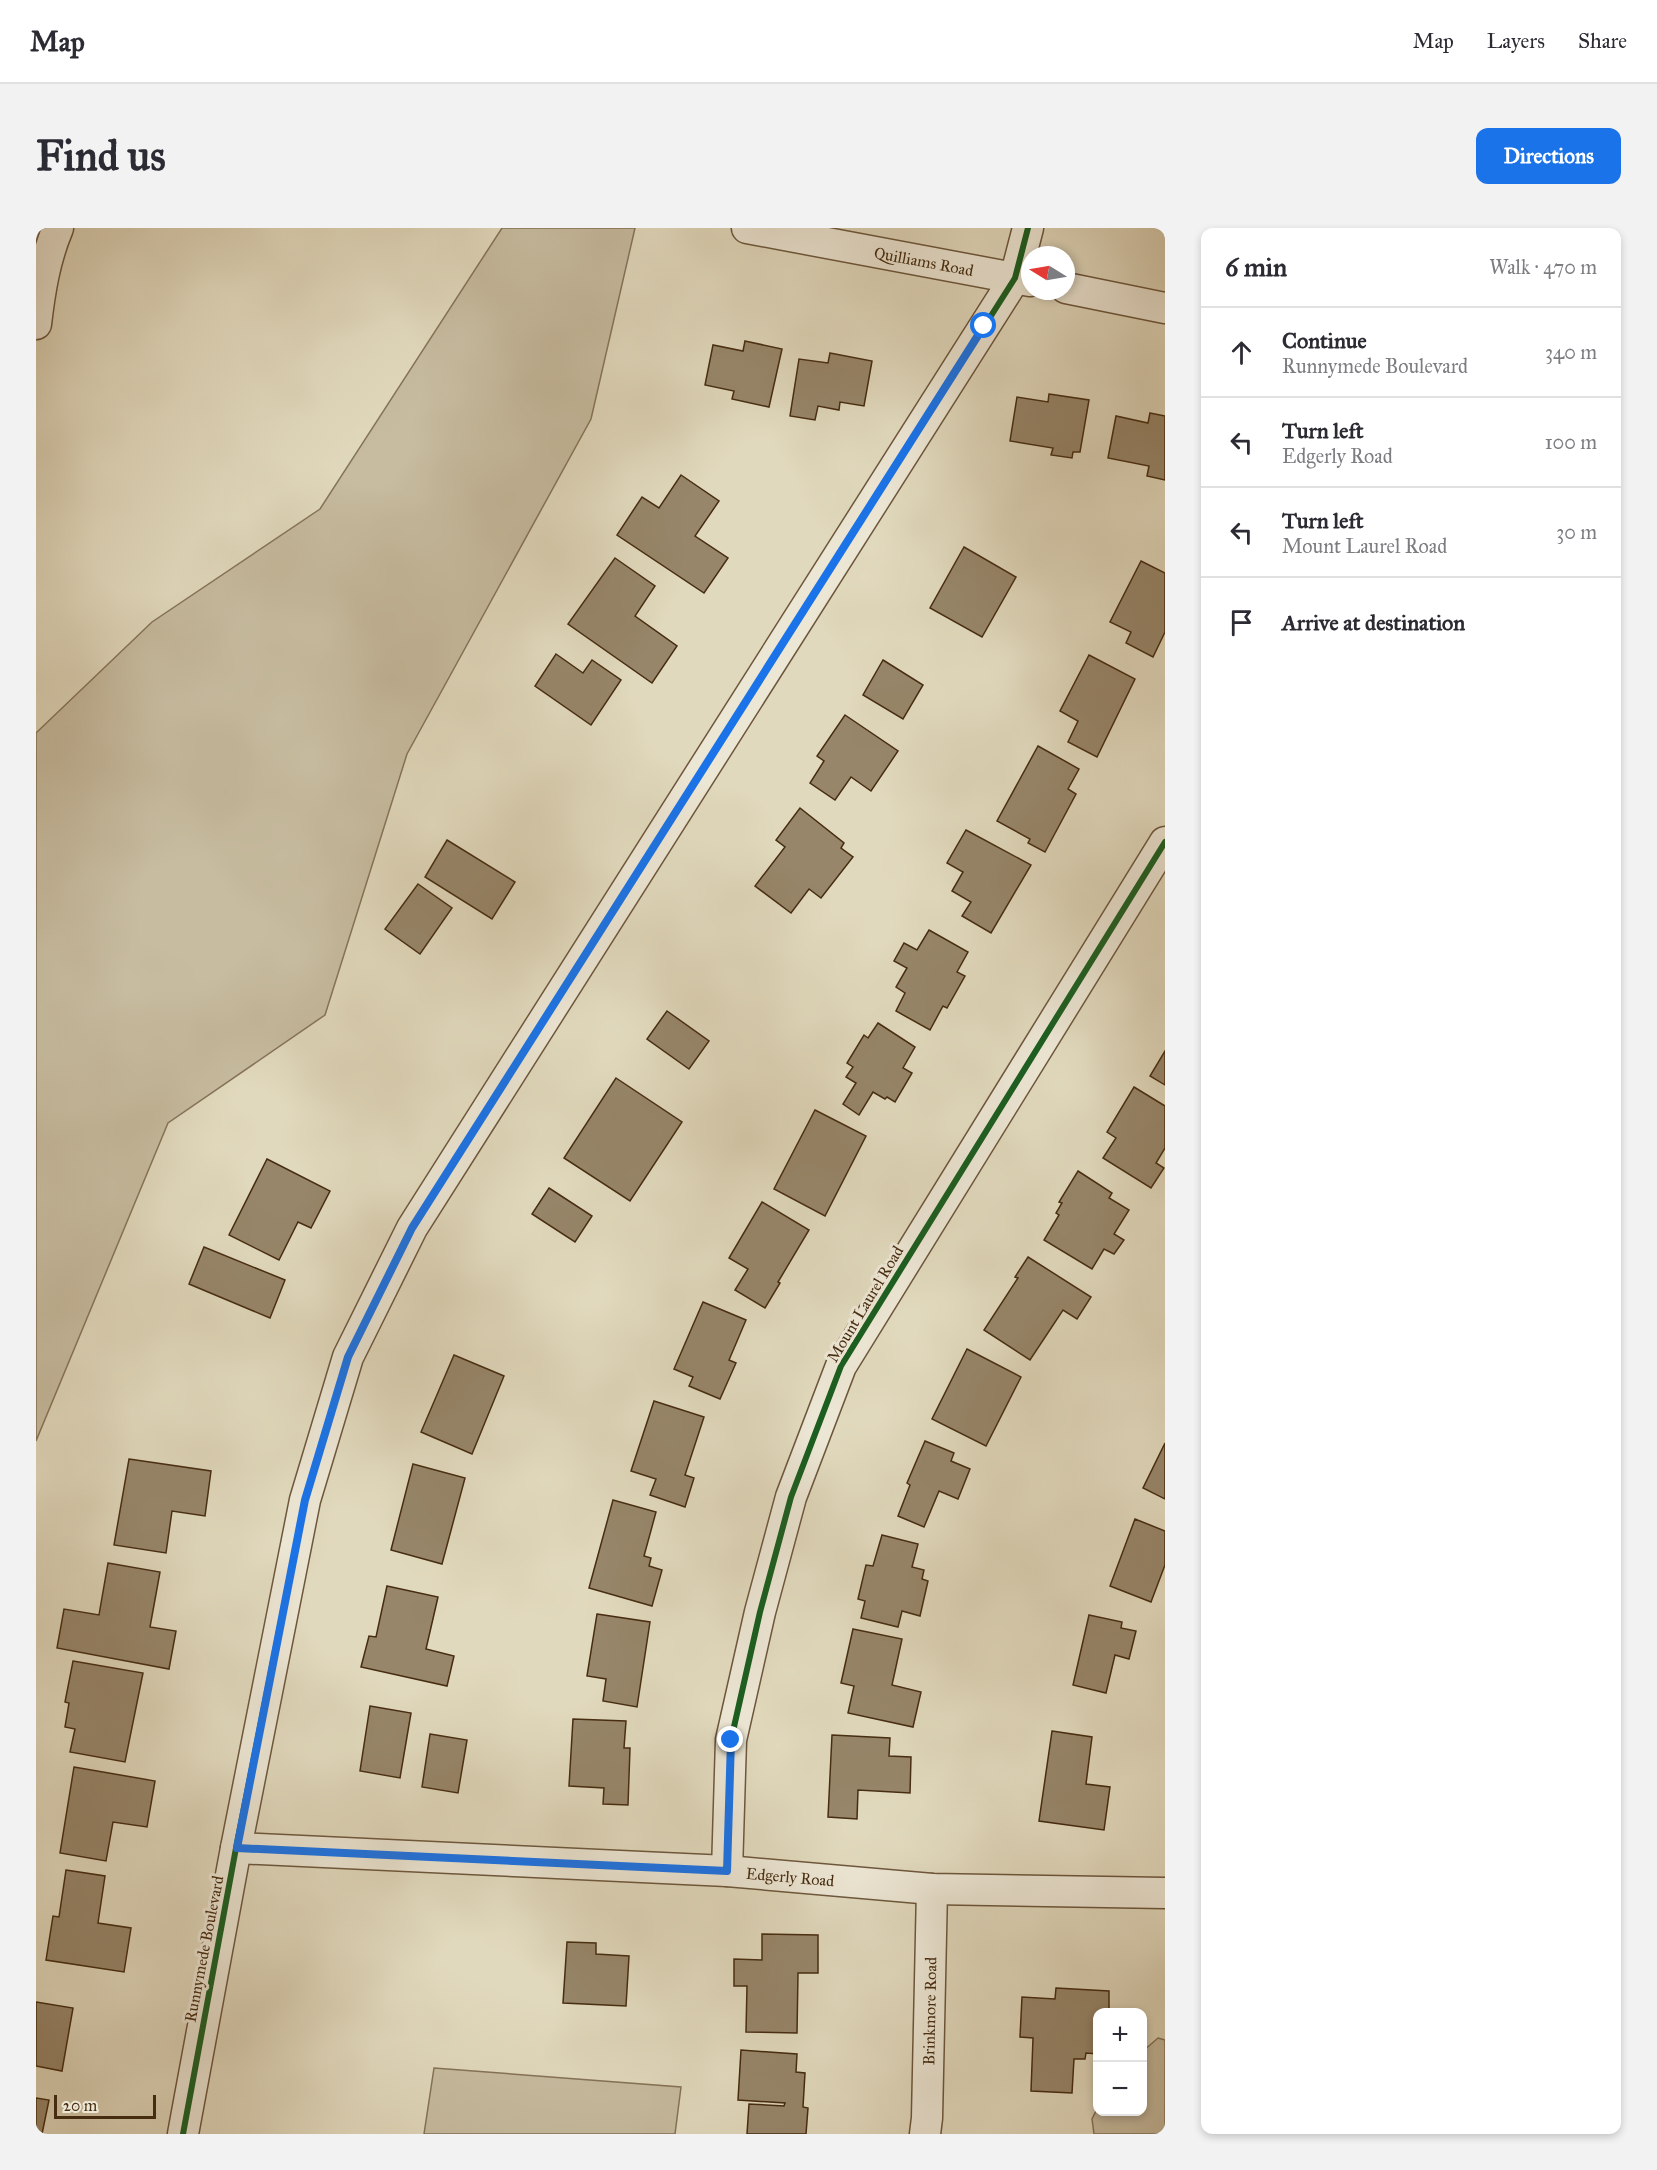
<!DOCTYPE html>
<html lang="en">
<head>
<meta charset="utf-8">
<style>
  body { margin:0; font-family:"IM FELL Great Primer",serif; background:#f2f2f3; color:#2b2b33 }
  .controls { position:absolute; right:18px; bottom:18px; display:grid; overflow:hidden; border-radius:12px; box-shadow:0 3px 9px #0003 }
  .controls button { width:54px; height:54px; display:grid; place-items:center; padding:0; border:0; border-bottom:2px solid #e1e1e2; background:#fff; color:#2b2b33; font:30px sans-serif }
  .compass { position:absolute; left:985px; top:18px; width:54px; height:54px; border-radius:50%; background:#fff; box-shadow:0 3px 9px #0003; rotate:281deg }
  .scale { position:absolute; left:18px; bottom:15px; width:102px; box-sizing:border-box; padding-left:6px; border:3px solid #462c11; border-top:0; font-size:16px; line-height:21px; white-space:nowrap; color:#462c11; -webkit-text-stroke:4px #ece6d4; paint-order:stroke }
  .stop { position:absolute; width:18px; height:18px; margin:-14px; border:4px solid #1a73e8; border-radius:50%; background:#fff }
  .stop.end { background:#1a73e8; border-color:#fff; box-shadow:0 2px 6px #0008 }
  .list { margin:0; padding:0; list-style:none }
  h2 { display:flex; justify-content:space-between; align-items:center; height:78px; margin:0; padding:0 24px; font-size:26px }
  h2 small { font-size:20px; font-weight:400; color:#7c7c81 }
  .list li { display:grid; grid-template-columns:39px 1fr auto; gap:18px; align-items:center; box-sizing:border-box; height:90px; padding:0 24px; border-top:2px solid #e1e1e2 }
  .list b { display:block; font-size:22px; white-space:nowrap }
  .list p { margin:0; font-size:20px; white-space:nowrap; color:#7c7c81 }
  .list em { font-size:20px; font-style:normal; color:#7c7c81 }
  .icon { flex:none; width:33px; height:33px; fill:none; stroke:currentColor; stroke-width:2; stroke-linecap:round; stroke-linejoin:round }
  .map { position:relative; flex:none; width:1129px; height:1906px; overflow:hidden; border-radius:12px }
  header { display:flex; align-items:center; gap:36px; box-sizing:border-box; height:84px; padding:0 30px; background:#fff; border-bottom:2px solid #e1e1e2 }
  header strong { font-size:28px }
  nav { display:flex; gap:33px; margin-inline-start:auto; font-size:21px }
  .intro { display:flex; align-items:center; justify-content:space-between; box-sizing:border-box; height:144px; padding:0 36px }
  h1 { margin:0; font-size:42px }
  .button { padding:15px 27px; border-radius:12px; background:#1a73e8; color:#fff; font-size:21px; font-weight:700 }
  main { display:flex; gap:36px; padding:0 36px }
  aside { flex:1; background:#fff; border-radius:12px; box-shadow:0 3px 9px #0003 }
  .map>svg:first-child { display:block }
  .green { fill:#c7bca0; stroke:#867458; stroke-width:1.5 }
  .building { fill:#97866a; stroke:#462c11; stroke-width:1.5 }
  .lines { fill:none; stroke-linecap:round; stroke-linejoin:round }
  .minor-casing { stroke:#6d573c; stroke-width:33 }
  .minor { stroke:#ece6d4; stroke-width:30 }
  .cycleway-casing { stroke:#ece6d4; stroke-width:10 }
  .cycleway { stroke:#1b5e20; stroke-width:6 }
  .route { stroke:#1a73e8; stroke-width:8 }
  .labels { text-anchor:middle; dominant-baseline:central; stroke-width:6; stroke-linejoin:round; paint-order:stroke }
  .street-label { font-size:16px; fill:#462c11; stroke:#ece6d4 }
</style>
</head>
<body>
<header>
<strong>Map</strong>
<nav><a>Map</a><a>Layers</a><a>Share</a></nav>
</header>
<div class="intro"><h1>Find us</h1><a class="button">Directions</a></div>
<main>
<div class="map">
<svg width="1129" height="1906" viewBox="0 0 1129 1906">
  <rect width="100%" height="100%" fill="#e1d9bd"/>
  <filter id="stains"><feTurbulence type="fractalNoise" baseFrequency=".00333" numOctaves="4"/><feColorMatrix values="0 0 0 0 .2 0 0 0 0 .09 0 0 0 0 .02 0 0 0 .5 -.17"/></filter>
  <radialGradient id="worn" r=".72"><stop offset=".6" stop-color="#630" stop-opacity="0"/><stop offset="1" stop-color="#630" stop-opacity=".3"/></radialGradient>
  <g class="green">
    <polygon points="466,0 599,0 555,191 371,526 289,787 132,895 0,1213 0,505 116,394 284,281"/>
    <polygon points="1122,1810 1129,1812 1129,1906 1058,1906 1056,1891 1061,1881 1062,1884 1106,1884 1107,1823"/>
    <polygon points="398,1840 645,1859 639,1906 388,1906"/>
  </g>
  <g class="building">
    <polygon points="709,113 746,121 733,179 696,171 698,163 669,157 677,117 707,123"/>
    <polygon points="794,125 836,133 828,178 804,174 803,182 782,178 779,192 754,188 763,131 792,135"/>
    <polygon points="1013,166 1053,172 1044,224 1037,224 1036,230 1015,227 1017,220 974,213 981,169 1012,174"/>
    <polygon points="1114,185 1129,188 1129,252 1111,248 1113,238 1072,230 1080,188 1112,195"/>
    <polygon points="645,247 683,273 659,308 692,330 668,365 581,307 606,269 623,280"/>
    <polygon points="928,319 980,349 946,409 894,380"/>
    <polygon points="579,330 619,358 599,388 641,418 616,455 532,396"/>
    <polygon points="1105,333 1129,345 1129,404 1117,429 1090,415 1095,404 1074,394"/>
    <polygon points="520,426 547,445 556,432 585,452 555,497 499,458"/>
    <polygon points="1053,427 1099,451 1061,529 1032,514 1042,493 1024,483"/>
    <polygon points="847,432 887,457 867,491 827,467"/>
    <polygon points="809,487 862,523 835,563 815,549 799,572 774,555 788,533 781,528"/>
    <polygon points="1002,518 1043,541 1032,561 1040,566 1009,624 992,615 994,611 961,593"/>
    <polygon points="764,580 808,615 805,620 817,629 785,670 773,661 755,685 719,658 749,619 740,612"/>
    <polygon points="930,602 995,637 955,705 926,688 935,674 916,663 927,644 911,635"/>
    <polygon points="411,612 479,654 456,691 389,649"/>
    <polygon points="382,656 416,680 384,726 349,701"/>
    <polygon points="893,702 932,724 921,744 929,748 911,780 907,778 894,802 860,783 869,765 860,759 871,740 858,733 868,715 881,722"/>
    <polygon points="631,783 673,813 653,841 611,811"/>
    <polygon points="842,795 879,819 867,840 876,845 859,874 851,869 849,871 837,864 823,887 807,876 820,855 810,849 817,839 811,835 828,807 832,810"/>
    <polygon points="1129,823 1129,857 1114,848"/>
    <polygon points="580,850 646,894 594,973 528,930"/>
    <polygon points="1098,859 1129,878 1129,920 1120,935 1128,940 1115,960 1067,930 1080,910 1071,904"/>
    <polygon points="779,882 830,908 789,988 738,961"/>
    <polygon points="231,931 294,963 275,1000 262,994 243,1032 193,1007"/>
    <polygon points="1042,943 1076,965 1073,970 1093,982 1078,1006 1088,1012 1078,1026 1068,1021 1056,1041 1008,1012 1023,987 1020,985 1026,975 1023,974"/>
    <polygon points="513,960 556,988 539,1014 496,986"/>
    <polygon points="726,974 773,1002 742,1054 744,1055 729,1080 699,1062 712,1041 693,1030"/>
    <polygon points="168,1019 249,1052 234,1090 153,1056"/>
    <polygon points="992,1029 1055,1069 1041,1091 1027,1082 994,1132 948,1102 982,1050 979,1049"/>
    <polygon points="667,1074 710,1092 693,1132 700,1135 684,1171 653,1158 657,1149 638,1141"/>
    <polygon points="931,1121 985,1149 950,1218 896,1191"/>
    <polygon points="418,1127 468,1148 436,1226 385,1204"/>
    <polygon points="618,1173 668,1189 649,1247 658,1250 649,1279 614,1267 620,1251 595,1243"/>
    <polygon points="889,1213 918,1225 915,1233 934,1241 922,1271 903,1263 888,1299 862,1288 874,1257 871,1255"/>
    <polygon points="1129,1215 1129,1271 1107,1260"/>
    <polygon points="93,1231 175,1243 169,1288 136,1283 130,1325 78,1317"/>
    <polygon points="377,1236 429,1250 406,1336 355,1322"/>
    <polygon points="577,1272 620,1284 608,1328 615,1330 613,1338 626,1342 616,1378 553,1360"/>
    <polygon points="1099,1291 1129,1303 1129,1337 1115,1374 1074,1358"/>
    <polygon points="846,1307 882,1316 876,1339 888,1342 886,1351 892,1353 884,1388 866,1383 862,1399 825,1390 829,1373 822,1371 830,1337 837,1338"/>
    <polygon points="72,1335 124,1344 114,1399 140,1403 133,1441 21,1420 28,1381 63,1387"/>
    <polygon points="351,1358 402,1369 390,1421 418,1428 411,1458 325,1439 333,1408 340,1409"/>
    <polygon points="561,1386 614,1394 601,1479 567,1473 570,1451 551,1448"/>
    <polygon points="1053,1387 1086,1394 1085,1400 1100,1403 1093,1431 1079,1427 1070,1465 1037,1457"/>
    <polygon points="817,1401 866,1411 856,1457 885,1464 877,1499 812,1485 818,1458 805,1455"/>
    <polygon points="37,1433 107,1445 89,1534 34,1524 39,1501 29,1499 33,1475 29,1474"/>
    <polygon points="334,1478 375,1485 364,1550 324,1543"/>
    <polygon points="537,1491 590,1493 588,1520 594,1520 592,1577 567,1576 568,1560 533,1558"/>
    <polygon points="1016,1503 1056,1509 1050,1556 1074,1559 1068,1602 1003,1593"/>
    <polygon points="394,1506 431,1512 422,1565 386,1559"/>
    <polygon points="796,1507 854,1510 853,1528 875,1529 874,1565 822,1562 821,1591 792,1589"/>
    <polygon points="38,1539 119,1553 111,1599 77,1594 70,1633 24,1625"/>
    <polygon points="30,1642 69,1648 62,1695 95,1700 88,1744 10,1732 17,1688 23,1689"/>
    <polygon points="726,1706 782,1707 782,1745 762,1745 761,1805 710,1804 711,1758 698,1758 698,1731 726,1732"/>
    <polygon points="531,1714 560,1715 560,1726 593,1728 590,1778 527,1775"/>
    <polygon points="1020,1760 1073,1763 1073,1784 1062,1784 1062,1826 1050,1825 1049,1831 1038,1831 1036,1865 995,1863 997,1810 984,1809 986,1769 1019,1771"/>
    <polygon points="0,1774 37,1780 26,1843 0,1838"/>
    <polygon points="705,1822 761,1826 760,1844 769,1845 767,1879 772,1880 770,1906 711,1906 713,1876 748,1878 749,1875 702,1872"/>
    <polygon points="0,1870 13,1872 6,1906 0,1906"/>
  </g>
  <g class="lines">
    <defs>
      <g id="minor">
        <path id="s1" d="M 711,0 L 994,53"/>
        <polyline points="1030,60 1129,80"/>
        <path d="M 0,96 C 4,62 9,31 22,0"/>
        <path id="s2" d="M 200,1620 L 691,1643 L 896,1661 L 1129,1665"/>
        <polyline points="691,1643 695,1512 724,1384 755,1269 805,1138 1129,614"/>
        <polyline points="147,1906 200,1620 269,1272 312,1129 376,1000 979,50 992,0"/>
        <path id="s3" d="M 889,1906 L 891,1890 L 896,1661"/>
      </g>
    </defs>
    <use href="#minor" class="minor-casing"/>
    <use href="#minor" class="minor"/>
    <defs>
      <g id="cycleway">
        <polyline points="691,1643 695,1512 724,1384 755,1269 805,1138 1129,614"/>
        <polyline points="147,1906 200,1620 269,1272 312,1129 376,1000 979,50 992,0"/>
      </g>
    </defs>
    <use href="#cycleway" class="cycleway-casing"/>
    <use href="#cycleway" class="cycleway"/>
  </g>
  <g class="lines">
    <polyline class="route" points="695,1512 691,1643 201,1620 269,1272 312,1129 376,1000 948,98"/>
  </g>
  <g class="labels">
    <g class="street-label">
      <text stroke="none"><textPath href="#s1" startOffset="180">Quilliams Road</textPath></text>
      <text transform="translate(829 1076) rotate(-59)">Mount Laurel Road</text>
      <text stroke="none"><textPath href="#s2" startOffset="555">Edgerly Road</textPath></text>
      <text transform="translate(168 1721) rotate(-79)">Runnymede Boulevard</text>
      <text stroke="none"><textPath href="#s3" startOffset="123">Brinkmore Road</textPath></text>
    </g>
  </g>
  <rect width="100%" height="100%" filter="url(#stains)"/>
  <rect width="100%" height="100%" fill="url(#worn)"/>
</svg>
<div class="controls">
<button>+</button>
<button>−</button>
</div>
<svg class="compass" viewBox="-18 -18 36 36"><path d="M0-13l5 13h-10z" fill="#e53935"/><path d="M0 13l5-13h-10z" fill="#7c7c81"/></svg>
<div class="scale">20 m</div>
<div class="stop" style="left:948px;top:98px"></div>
<div class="stop end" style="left:695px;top:1512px"></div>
</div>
<aside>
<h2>6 min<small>Walk · 470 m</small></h2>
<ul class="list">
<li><svg class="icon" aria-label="ahead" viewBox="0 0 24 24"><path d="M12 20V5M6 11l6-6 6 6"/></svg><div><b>Continue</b><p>Runnymede Boulevard</p></div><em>340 m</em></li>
<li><svg class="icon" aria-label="left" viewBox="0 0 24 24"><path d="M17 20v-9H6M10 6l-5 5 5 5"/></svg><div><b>Turn left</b><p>Edgerly Road</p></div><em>100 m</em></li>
<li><svg class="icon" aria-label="left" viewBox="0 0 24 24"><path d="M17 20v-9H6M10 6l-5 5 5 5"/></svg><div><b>Turn left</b><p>Mount Laurel Road</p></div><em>30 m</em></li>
<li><svg class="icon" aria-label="arrive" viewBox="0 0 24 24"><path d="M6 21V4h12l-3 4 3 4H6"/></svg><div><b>Arrive at destination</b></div></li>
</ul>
</aside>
</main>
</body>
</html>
